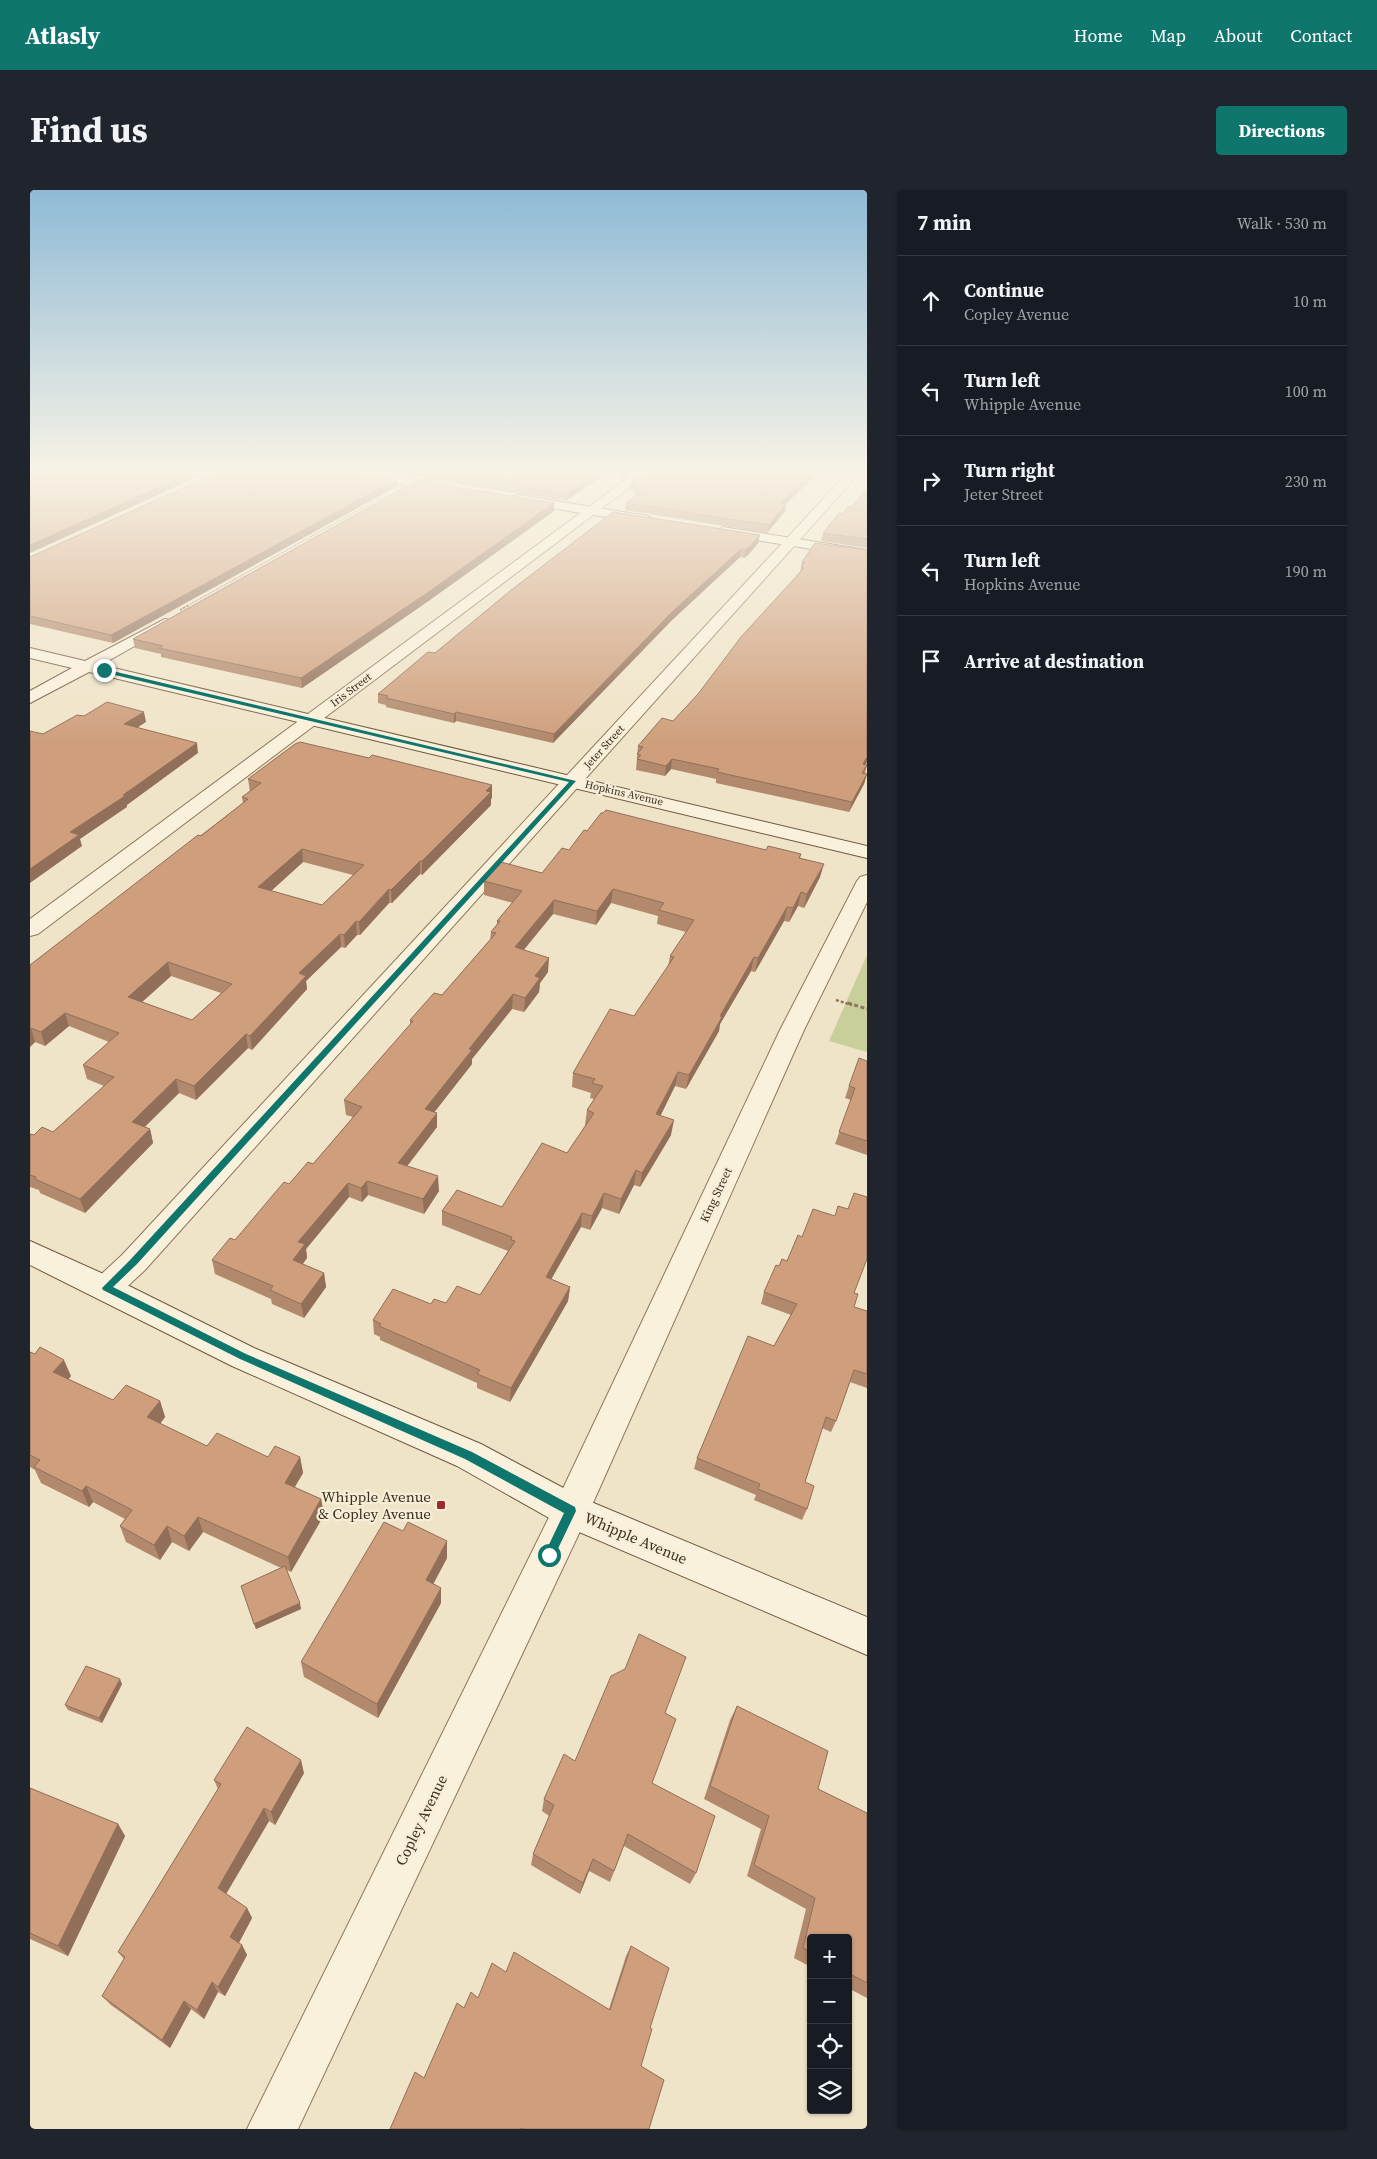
<!DOCTYPE html>
<html lang="en">
<head>
<meta charset="utf-8">
<style>
  body { margin:0; font-family:"Source Serif 4",serif; background:#20242c; color:#f1f3f6 }
  .controls { position:absolute; right:15px; bottom:15px; display:grid; overflow:hidden; border-radius:5px; box-shadow:0 1px 4px #0004 }
  .controls button { width:45px; height:45px; display:grid; place-items:center; padding:0; border:0; border-bottom:1px solid #363941; background:#171b24; color:#f1f3f6; font:25px sans-serif }
  .stop { position:absolute; width:15px; height:15px; margin:-11px; border:4px solid #0f766e; border-radius:50%; background:#fff }
  .stop.end { background:#0f766e; border-color:#fff; box-shadow:0 1px 5px #0008 }
  .list { margin:0; padding:0; list-style:none }
  h2 { display:flex; justify-content:space-between; align-items:center; height:65px; margin:0; padding:0 20px; font-size:21px }
  h2 small { font-size:16px; font-weight:400; color:#9ea1a6 }
  .list li { display:grid; grid-template-columns:32px 1fr auto; gap:15px; align-items:center; box-sizing:border-box; height:90px; padding:0 20px; border-top:1px solid #363941 }
  .list b { display:block; font-size:19px; white-space:nowrap }
  .list p { margin:0; font-size:16px; white-space:nowrap; color:#9ea1a6 }
  .list em { font-size:16px; font-style:normal; color:#9ea1a6 }
  .icon { flex:none; width:28px; height:28px; fill:none; stroke:currentColor; stroke-width:2; stroke-linecap:round; stroke-linejoin:round }
  .map { position:relative; flex:none; width:837px; height:1939px; overflow:hidden; border-radius:5px }
  header { display:flex; align-items:center; gap:30px; box-sizing:border-box; height:70px; padding:0 25px; background:#0f766e; color:#fff }
  header strong { font-size:24px }
  nav { display:flex; gap:28px; margin-inline-start:auto; font-size:18px }
  .intro { display:flex; align-items:center; justify-content:space-between; box-sizing:border-box; height:120px; padding:0 30px }
  h1 { margin:0; font-size:35px }
  .button { padding:12px 22px; border-radius:5px; background:#0f766e; color:#fff; font-size:18px; font-weight:700 }
  main { display:flex; gap:30px; padding:0 30px }
  aside { flex:1; background:#171b24; border-radius:5px; box-shadow:0 1px 4px #0004 }
  .map>svg:first-child { display:block }
  .green { fill:#c9cf9b }
  .lines { fill:none; stroke-linecap:round; stroke-linejoin:round }
  .street-casing { stroke:#8d765c; stroke-width:2 }
  .secondary-casing { stroke:#6f573f; stroke-width:2 }
  .path-far3 { stroke:#8d765c; stroke-width:1; stroke-dasharray:2 1; stroke-linecap:butt }
  .path-far2 { stroke:#8d765c; stroke-width:2; stroke-dasharray:2.5 1; stroke-linecap:butt }
  .path-far1 { stroke:#8d765c; stroke-width:2.5; stroke-dasharray:3 2; stroke-linecap:butt }
  .path { stroke:#8d765c; stroke-width:3; stroke-dasharray:4 2.5; stroke-linecap:butt }
  .street { fill:#faf1dc; fill-rule:evenodd }
  .secondary { fill:#faf1dc; fill-rule:evenodd }
  .wall { fill:#b2896c; fill-rule:evenodd }
  .shaded-wall { fill:#916f58 }
  .building { fill:#cf9f7d; stroke:#916f58; fill-rule:evenodd }
  .route { fill:#0f766e }
  .poi-dot { fill:#9e2a2b; stroke:#f7eed8; stroke-width:2 }
  .labels { text-anchor:middle; dominant-baseline:central; stroke-width:4.5; stroke-linejoin:round; paint-order:stroke }
  .far-street-label { font-size:11px; fill:#3d2e20; stroke:#f7eed8 }
  .street-label { font-size:12px; fill:#3d2e20; stroke:#f7eed8 }
  .near-poi-label { font-size:15px; fill:#3d2e20; stroke:#f7eed8; text-anchor:end }
  .near-street-label { font-size:15px; fill:#3d2e20; stroke:#f7eed8 }
</style>
</head>
<body>
<header>
<strong>Atlasly</strong>
<nav><a>Home</a><a>Map</a><a>About</a><a>Contact</a></nav>
</header>
<div class="intro"><h1>Find us</h1><a class="button">Directions</a></div>
<main>
<div class="map">
<svg width="837" height="1939" viewBox="0 0 837 1939">
  <rect width="100%" height="100%" fill="#f0e4c8"/>
  <polygon class="green" points="837,765 837,862 799,851"/>
  <g class="lines">
    <defs>
      <g id="street">
        <polygon points="610,279 624,279 8,744 0,746 0,729"/>
        <polygon points="821,279 833,279 115,1080 87,1106 76,1110 65,1106 61,1098 65,1090 93,1064"/>
        <polygon points="837,685 837,712 774,840 554,1333 268,1939 217,1939 528,1309 750,840 827,691 830,687"/>
      </g>
      <g id="secondary">
        <polygon points="287,279 316,279 420,295 426,299 420,303 293,282"/>
        <polygon points="488,305 618,326 624,330 618,334 484,312 482,309 484,306"/>
        <polygon points="693,337 837,360 837,368 688,344 687,341"/>
        <polygon points="135,429 140,430 142,433 140,436 71,475 837,656 837,668 59,482 0,513 0,501 42,478 0,468 0,458 55,471"/>
        <polygon points="0,1051 87,1090 224,1158 451,1254 554,1309 837,1427 837,1465 528,1333 427,1276 202,1176 0,1075"/>
      </g>
    </defs>
    <use href="#street" class="street-casing"/>
    <use href="#secondary" class="secondary-casing"/>
    <polyline class="path-far3" points="157,416 350,308"/>
    <polyline class="path-far2" points="150,420 159,415"/>
    <polyline class="path-far1" points="806,810 822,815"/>
    <polyline class="path" points="818,813 837,819"/>
    <use href="#street" class="street"/>
    <use href="#secondary" class="secondary"/>
  </g>
  <g class="wall">
    <polygon points="330,279 581,279 536,311 396,289 390,285 382,287"/>
    <polygon points="586,279 607,279 593,289"/>
    <polygon points="619,279 792,279 756,314 755,321 737,343 595,320 596,313 606,305 601,299 602,292"/>
    <polygon points="367,296 83,453 0,434 0,367"/>
    <polygon points="837,299 837,358 791,351 793,343 813,324 822,317"/>
    <polygon points="524,321 397,412 272,498 131,467 131,464 105,458 103,449"/>
    <polygon points="728,353 719,364 714,368 710,367 641,431 523,553 426,531 424,533 356,517 356,515 348,513 348,504 405,463"/>
    <polygon points="837,360 837,572 836,574 837,575 835,584 837,584 834,594 819,622 686,593 686,589 641,579 635,586 606,580 608,556 643,531 668,504 770,382 772,372"/>
    <path d="M 218,589 L 462,608 L 461,609 L 461,615 L 392,685 L 390,684 L 362,713 L 359,713 L 330,745 L 327,745 L 315,758 L 311,757 L 276,791 L 277,799 L 222,860 L 218,858 L 166,910 L 149,903 L 115,937 L 120,939 L 123,953 L 55,1023 L 10,1003 L 9,1000 L 0,997 L 0,944 L 4,945 L 23,942 L 74,896 L 57,889 L 53,875 L 79,852 L 39,836 L 15,856 L 5,852 L 0,857 L 0,775 L 213,613 L 212,607 L 220,602 ZM 273,672 L 323,685 L 292,715 L 241,701 ZM 141,786 L 191,803 L 162,830 L 112,812 Z"/>
    <polygon points="539,660 736,660 771,664 770,668 790,687 774,718 768,716 759,732 754,731 725,782 721,781 690,834 689,841 656,899 645,896 630,926 641,945 610,997 604,995 589,1024 572,1018 560,1040 551,1037 521,1089 540,1097 538,1111 480,1212 447,1198 447,1193 350,1150 350,1147 344,1144 343,1130 401,1114 416,1113 450,1105 478,1061 412,1035 412,1021 472,1017 537,963 556,935 555,935 557,920 564,909 560,908 561,903 542,897 543,883 604,826 638,777 640,766 656,742 627,734 628,726 581,713 566,735 523,724 494,760 518,782 510,793 509,802 494,822 482,819 442,869 442,874 404,922 407,937 377,976 409,1001 394,1024 338,1005 332,1012 319,1007 276,1059 277,1068 273,1074 294,1083 296,1097 274,1128 242,1114 241,1109 185,1084 182,1070 205,1050 259,994 283,974 323,927 316,925 314,910 380,835 380,830 412,805 460,750 461,742 467,734 467,731 483,713 454,705 454,691 512,683"/>
    <polygon points="837,871 837,965 805,954 821,910 815,908 819,896"/>
    <polygon points="734,1102 824,1103 824,1117 837,1121 837,1198 820,1192 806,1231 801,1242 792,1238 775,1292 777,1319 772,1330 724,1310 726,1305 664,1279 667,1268 744,1156 761,1125 731,1114"/>
    <polygon points="0,1162 41,1186 38,1189 83,1210 130,1211 135,1227 130,1234 177,1256 238,1267 270,1267 273,1283 264,1297 291,1309 294,1325 261,1382 257,1380 271,1419 226,1439 211,1396 251,1378 173,1342 159,1361 142,1352 130,1370 96,1352 90,1336 95,1329 63,1312 59,1317 11,1293 5,1280 0,1277"/>
    <polygon points="417,1368 403,1394 411,1413 348,1528 274,1487 271,1472"/>
    <polygon points="92,1494 72,1533 38,1520 35,1515"/>
    <polygon points="707,1516 788,1599 837,1623 837,1808 818,1798 818,1748 781,1748 781,1777 764,1768 776,1719 717,1686 731,1639 674,1609 700,1530"/>
    <polygon points="636,1523 622,1593 666,1683 660,1694 594,1656 580,1692 559,1681 550,1704 501,1675 503,1664 519,1626 512,1621 514,1609 545,1571"/>
    <polygon points="274,1583 245,1635 239,1631 196,1704 217,1718 222,1728 209,1753 212,1755 217,1765 195,1806 188,1802 174,1829 161,1819 140,1858 81,1815 72,1806 94,1769 88,1762 188,1599 184,1590"/>
    <polygon points="0,1598 88,1634 95,1646 38,1766 0,1749"/>
    <polygon points="601,1756 620,1838 611,1876 619,1939 360,1939 394,1888 434,1818 448,1808 476,1782 579,1819 596,1766"/>
  </g>
  <g class="shaded-wall">
    <polygon points="169,279 185,279 0,363 0,355"/>
    <polygon points="387,279 390,279 390,285 382,287 382,280"/>
    <polygon points="572,279 581,279 536,311 537,304"/>
    <polygon points="598,279 607,279 593,289 594,282"/>
    <polygon points="787,279 792,279 749,320 751,313"/>
    <polygon points="367,289 367,296 83,453 81,445"/>
    <polygon points="524,313 524,321 397,412 272,498 271,488"/>
    <polygon points="756,314 755,321 737,343 739,335"/>
    <polygon points="730,345 728,353 719,364 714,368 715,360"/>
    <polygon points="711,359 710,367 641,431 523,553 524,544 642,422"/>
    <polygon points="114,522 116,532 96,545 94,534"/>
    <polygon points="426,522 426,531 424,533 424,524"/>
    <polygon points="167,553 168,563 97,615 97,617 50,649 52,656 0,693 0,679 40,642"/>
    <polygon points="837,567 837,572 831,584 833,574"/>
    <polygon points="642,569 641,579 635,586 636,576"/>
    <polygon points="837,584 834,594 819,622 822,612"/>
    <polygon points="462,595 462,608 461,609 461,615 392,685 392,671 456,601"/>
    <polygon points="272,659 273,672 230,711 228,697"/>
    <polygon points="390,671 390,684 362,713 361,700"/>
    <polygon points="794,674 790,687 774,718 777,704"/>
    <polygon points="359,699 359,713 330,745 329,732"/>
    <polygon points="583,699 581,713 566,735 567,721"/>
    <polygon points="771,702 768,716 759,732 763,718"/>
    <polygon points="524,710 523,724 484,771 485,757"/>
    <polygon points="757,717 754,731 725,782 728,768"/>
    <polygon points="326,731 327,745 315,758 314,745"/>
    <polygon points="310,744 311,757 276,791 277,799 222,860 220,846 269,783"/>
    <polygon points="724,767 721,781 690,834 689,841 656,899 659,885 690,826"/>
    <polygon points="519,768 518,782 510,793 509,802 494,822 495,808 505,786"/>
    <polygon points="138,772 141,786 102,821 98,807"/>
    <polygon points="483,804 482,819 442,869 442,874 396,933 395,919 439,859"/>
    <polygon points="35,823 39,836 15,856 11,842"/>
    <polygon points="1,838 5,852 0,857 0,839"/>
    <polygon points="216,844 218,858 166,910 164,896"/>
    <polygon points="648,882 645,896 624,939 626,924"/>
    <polygon points="146,889 149,903 105,946 102,932"/>
    <polygon points="407,923 407,937 368,988 368,973"/>
    <polygon points="644,930 641,945 610,997 612,983"/>
    <polygon points="120,939 123,953 55,1023 50,1009"/>
    <polygon points="606,980 604,995 589,1024 591,1009"/>
    <polygon points="408,986 409,1001 394,1024 393,1009"/>
    <polygon points="337,991 338,1005 332,1012 331,998"/>
    <polygon points="318,993 319,1007 276,1059 277,1068 265,1084 263,1070 268,1052"/>
    <polygon points="574,1003 572,1018 560,1040 562,1026"/>
    <polygon points="552,1023 551,1037 514,1102 516,1087"/>
    <polygon points="294,1083 296,1097 274,1128 271,1114"/>
    <polygon points="540,1097 538,1111 480,1212 481,1198"/>
    <polygon points="34,1170 41,1186 30,1198 23,1182"/>
    <polygon points="130,1211 135,1227 123,1243 117,1227"/>
    <polygon points="270,1267 273,1283 258,1309 255,1293"/>
    <polygon points="56,1296 63,1312 59,1317 52,1301"/>
    <polygon points="291,1309 294,1325 261,1382 258,1367"/>
    <polygon points="168,1327 173,1342 159,1361 154,1346"/>
    <polygon points="137,1336 142,1352 130,1370 124,1355"/>
    <polygon points="417,1351 417,1368 397,1406 396,1390"/>
    <polygon points="411,1398 411,1413 348,1528 347,1514"/>
    <polygon points="270,1413 271,1419 226,1439 224,1434"/>
    <polygon points="90,1489 92,1494 72,1533 69,1528"/>
    <polygon points="271,1570 274,1583 245,1635 241,1622"/>
    <polygon points="234,1618 239,1631 193,1709 188,1698"/>
    <polygon points="88,1634 95,1646 38,1766 28,1756"/>
    <polygon points="563,1669 559,1681 550,1704 553,1693"/>
    <polygon points="217,1718 222,1728 206,1758 200,1747"/>
    <polygon points="212,1755 217,1765 195,1806 188,1797"/>
    <polygon points="182,1792 188,1802 174,1829 167,1820"/>
    <polygon points="154,1811 161,1819 140,1858 132,1850"/>
  </g>
  <g class="building">
    <polygon points="0,279 169,279 0,355"/>
    <polygon points="195,279 305,279 367,289 81,445 0,426 0,367"/>
    <polygon points="374,279 387,279 382,280"/>
    <polygon points="391,279 572,279 537,304 396,283"/>
    <polygon points="592,279 598,279 594,282"/>
    <polygon points="619,279 787,279 751,313 756,314 739,335 596,313 610,303 602,292"/>
    <polygon points="386,291 524,313 397,403 271,488 129,458 133,456 103,449"/>
    <polygon points="837,299 837,349 793,343 809,323 813,324 818,316 822,317"/>
    <polygon points="583,322 730,345 720,356 715,360 711,359 642,422 524,544 426,522 424,524 356,508 358,506 348,504 398,462 405,463 480,401"/>
    <polygon points="785,353 837,360 837,567 833,574 837,575 832,583 837,584 822,612 687,582 689,579 642,569 636,576 607,569 611,565 607,564 613,557 608,556 632,528 643,531 668,504 711,447 774,378 771,377 775,373 772,372"/>
    <polygon points="77,512 114,522 94,534 167,553 93,605 95,606 40,642 49,645 0,679 0,541 13,544 47,525 54,526"/>
    <path d="M 270,552 L 339,568 L 342,565 L 462,595 L 456,601 L 461,602 L 392,671 L 390,671 L 361,700 L 359,699 L 329,732 L 326,731 L 314,745 L 310,744 L 269,783 L 276,786 L 220,846 L 216,844 L 164,896 L 146,889 L 102,932 L 120,939 L 50,1009 L 5,989 L 6,987 L 0,985 L 0,944 L 4,945 L 12,937 L 23,942 L 84,887 L 53,875 L 89,843 L 35,823 L 11,842 L 1,838 L 0,839 L 0,775 L 168,645 L 171,646 L 218,609 L 212,607 L 231,593 L 218,589 L 265,554 ZM 272,659 L 334,675 L 292,715 L 228,697 ZM 138,772 L 202,794 L 162,830 L 98,807 Z"/>
    <polygon points="576,620 736,660 738,656 763,662 771,664 769,668 794,674 777,704 771,702 763,718 757,717 728,768 724,767 690,826 692,827 659,885 648,882 626,924 644,930 612,983 606,980 591,1009 574,1003 562,1026 552,1023 516,1087 540,1097 481,1198 447,1184 450,1180 349,1136 351,1134 343,1130 363,1099 401,1114 404,1109 416,1113 427,1096 450,1105 485,1051 481,1050 482,1047 412,1021 427,1000 472,1017 512,953 537,963 564,923 557,920 573,896 562,893 565,889 543,883 580,819 604,826 644,767 640,766 664,730 629,720 634,713 583,699 567,721 524,710 485,757 519,768 505,786 510,788 495,808 483,804 439,859 442,860 395,919 407,923 368,973 408,986 393,1009 337,991 331,998 318,993 268,1052 275,1054 263,1070 294,1083 271,1114 240,1100 243,1096 182,1070 200,1048 205,1050 254,992 259,994 278,972 283,974 332,917 314,910 383,831 380,830 404,803 412,805 466,743 461,742 470,731 467,731 492,701 454,691 471,672 512,683 532,658 539,660 554,640 557,641 571,623 573,623"/>
    <polygon points="829,868 837,871 837,951 809,942 825,898 819,896"/>
    <polygon points="824,1003 837,1007 837,1069 824,1103 828,1104 824,1117 837,1121 837,1184 824,1180 806,1231 796,1227 775,1292 784,1296 777,1319 728,1299 730,1294 667,1268 718,1146 744,1156 767,1114 734,1102 746,1075 749,1076 752,1069 757,1071 768,1045 772,1047 783,1019 805,1026 808,1016 818,1019"/>
    <polygon points="10,1157 34,1170 23,1182 83,1210 96,1195 130,1211 117,1227 177,1256 187,1243 238,1267 245,1256 270,1267 255,1293 291,1309 258,1367 168,1327 154,1346 137,1336 124,1355 90,1336 102,1320 56,1296 52,1301 4,1277 10,1270 0,1265 0,1162 5,1164"/>
    <polygon points="354,1332 373,1341 378,1332 417,1351 396,1390 411,1398 347,1514 271,1472"/>
    <polygon points="255,1376 270,1413 224,1434 211,1396"/>
    <polygon points="609,1444 656,1467 635,1523 646,1529 622,1593 685,1626 666,1683 598,1644 584,1681 563,1669 553,1693 503,1664 524,1615 514,1609 534,1564 545,1571 581,1486 595,1479"/>
    <polygon points="56,1476 90,1489 69,1528 35,1515"/>
    <polygon points="707,1516 798,1561 788,1599 837,1623 837,1793 818,1783 818,1748 781,1748 781,1762 773,1758 785,1708 724,1675 739,1626 680,1596"/>
    <polygon points="217,1537 271,1570 241,1622 234,1618 188,1698 217,1718 200,1747 212,1755 188,1797 182,1792 167,1820 154,1811 132,1850 72,1806 95,1767 88,1762 191,1594 184,1590"/>
    <polygon points="0,1598 88,1634 28,1756 0,1743"/>
    <polygon points="601,1756 639,1778 620,1838 622,1839 611,1876 634,1890 619,1939 494,1939 491,1938 491,1939 360,1939 385,1882 394,1888 427,1813 434,1818 441,1802 448,1808 462,1773 476,1782 484,1762 580,1820"/>
  </g>
  <linearGradient id="sky" x2="0" y2="1"><stop stop-color="#8fbad6"/><stop offset="0.51" stop-color="#f8f3e6"/><stop offset="1" stop-color="#f8f3e6" stop-opacity="0"/></linearGradient>
  <rect width="837" height="551" fill="url(#sky)"/>
  <polygon class="route" points="74,479 546,591 107,1074 83,1097 216,1164 442,1262 545,1317 546,1321 523,1369 519,1370 515,1369 514,1365 534,1323 435,1269 210,1169 73,1100 72,1098 101,1069 539,592 72,482"/>
  <rect class="poi-dot" x="406" y="1310" width="10" height="10" rx="2.5"/>
  <g class="labels">
    <g class="far-street-label">
      <text transform="translate(321 500) rotate(-37)">Iris Street</text>
      <text transform="translate(574 557) rotate(-48)">Jeter Street</text>
      <text transform="translate(594 603) rotate(13)">Hopkins Avenue</text>
    </g>
    <g class="street-label">
      <text transform="translate(686 1005) rotate(-65)">King Street</text>
    </g>
    <g class="near-poi-label">
      <text x="401" y="1306">Whipple Avenue<tspan x="401" dy="17">&amp; Copley Avenue</tspan></text>
    </g>
    <g class="near-street-label">
      <text transform="translate(606 1348) rotate(23)">Whipple Avenue</text>
      <text transform="translate(391 1630) rotate(-64)">Copley Avenue</text>
    </g>
  </g>
</svg>
<div class="controls">
<button>+</button>
<button>−</button>
<button><svg class="icon" aria-label="locate" viewBox="0 0 24 24"><circle cx="12" cy="12" r="6"/><path d="M12 2v4M12 18v4M2 12h4M18 12h4"/></svg></button>
<button><svg class="icon" aria-label="layers" viewBox="0 0 24 24"><path d="M12 4l9 5-9 5-9-5zM3 14l9 5 9-5"/></svg></button>
</div>
<div class="stop" style="left:519px;top:1365px"></div>
<div class="stop end" style="left:74px;top:480px"></div>
</div>
<aside>
<h2>7 min<small>Walk · 530 m</small></h2>
<ul class="list">
<li><svg class="icon" aria-label="ahead" viewBox="0 0 24 24"><path d="M12 20V5M6 11l6-6 6 6"/></svg><div><b>Continue</b><p>Copley Avenue</p></div><em>10 m</em></li>
<li><svg class="icon" aria-label="left" viewBox="0 0 24 24"><path d="M17 20v-9H6M10 6l-5 5 5 5"/></svg><div><b>Turn left</b><p>Whipple Avenue</p></div><em>100 m</em></li>
<li><svg class="icon" aria-label="right" viewBox="0 0 24 24"><path d="M7 20v-9h11M14 6l5 5-5 5"/></svg><div><b>Turn right</b><p>Jeter Street</p></div><em>230 m</em></li>
<li><svg class="icon" aria-label="left" viewBox="0 0 24 24"><path d="M17 20v-9H6M10 6l-5 5 5 5"/></svg><div><b>Turn left</b><p>Hopkins Avenue</p></div><em>190 m</em></li>
<li><svg class="icon" aria-label="arrive" viewBox="0 0 24 24"><path d="M6 21V4h12l-3 4 3 4H6"/></svg><div><b>Arrive at destination</b></div></li>
</ul>
</aside>
</main>
</body>
</html>
